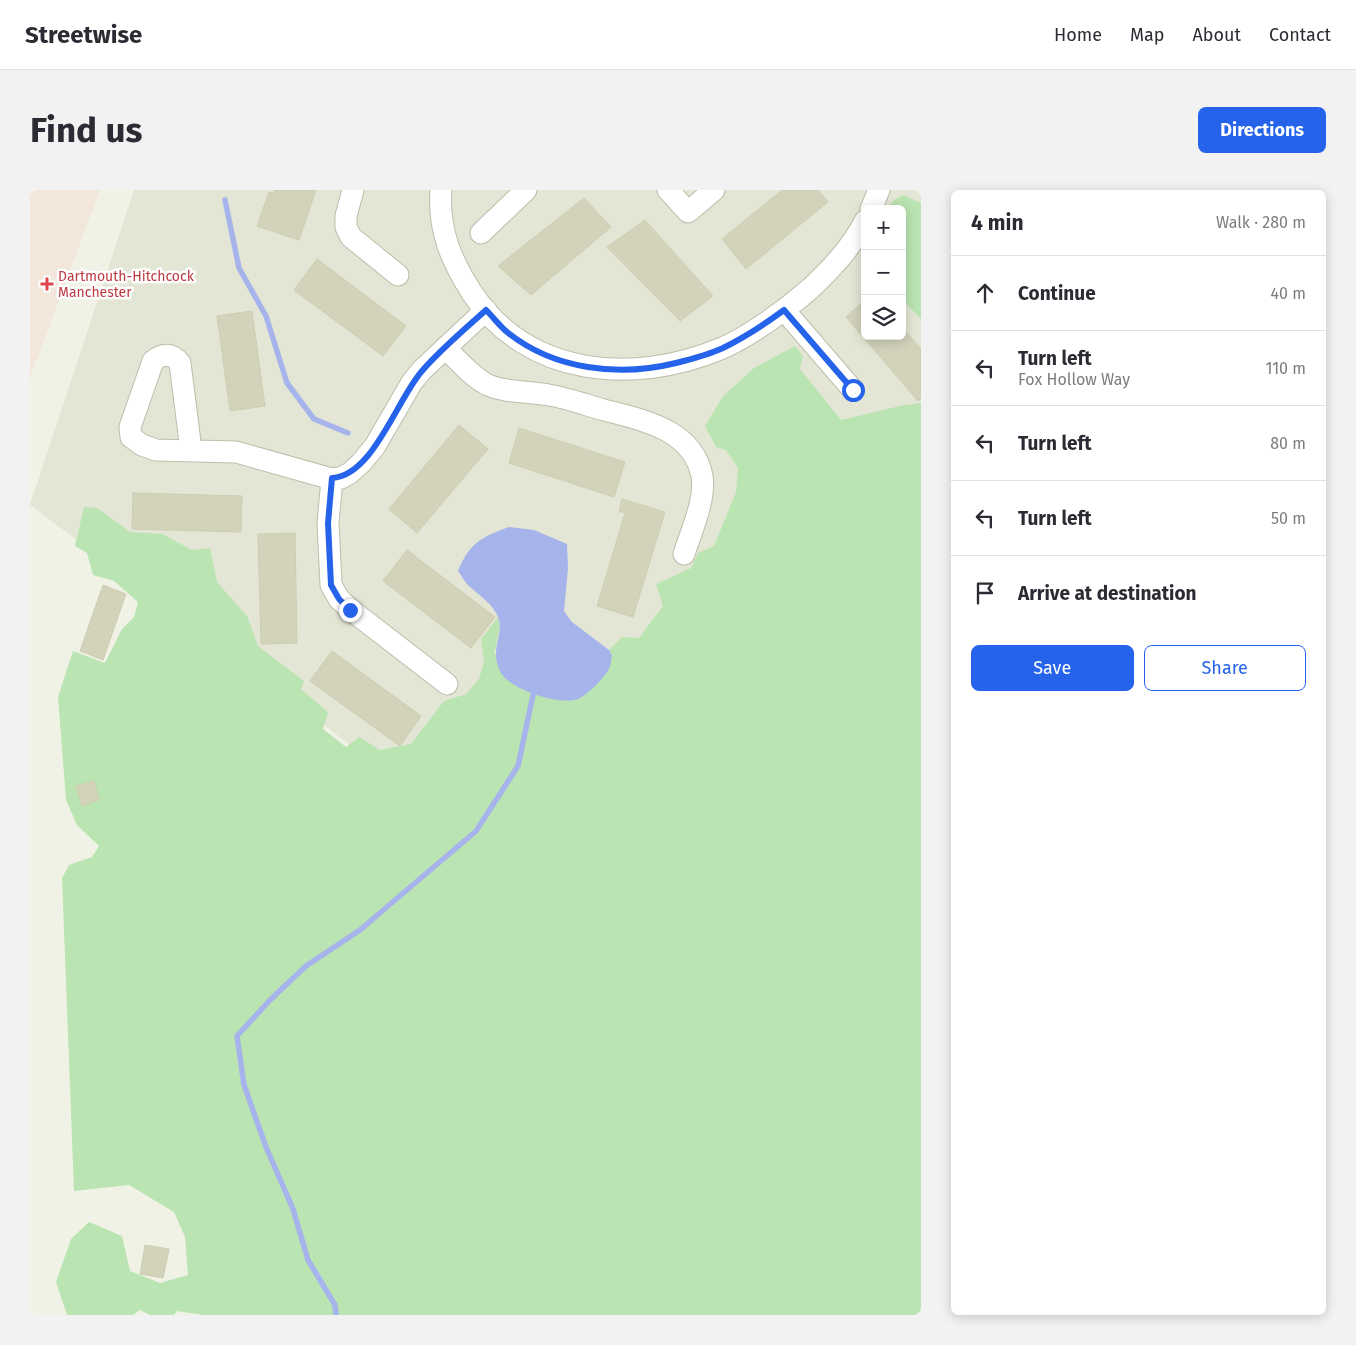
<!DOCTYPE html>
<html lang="en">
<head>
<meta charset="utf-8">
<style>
  body { margin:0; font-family:"Fira Sans",sans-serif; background:#f2f2f3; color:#2b2b33 }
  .controls { position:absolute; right:15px; top:15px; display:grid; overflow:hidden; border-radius:8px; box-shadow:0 2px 12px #0003 }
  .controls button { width:45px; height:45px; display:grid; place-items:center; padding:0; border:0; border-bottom:1px solid #e1e1e2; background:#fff; color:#2b2b33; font:25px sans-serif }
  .stop { position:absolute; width:15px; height:15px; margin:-11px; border:4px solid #2563eb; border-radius:50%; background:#fff }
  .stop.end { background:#2563eb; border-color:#fff; box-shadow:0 1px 5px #0008 }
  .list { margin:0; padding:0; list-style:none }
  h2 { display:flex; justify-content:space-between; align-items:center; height:65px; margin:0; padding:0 20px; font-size:21px }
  h2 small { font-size:16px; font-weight:400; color:#7c7c81 }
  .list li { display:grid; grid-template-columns:32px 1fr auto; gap:15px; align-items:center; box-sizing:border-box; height:75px; padding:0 20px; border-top:1px solid #e1e1e2 }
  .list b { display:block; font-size:19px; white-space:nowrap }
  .list p { margin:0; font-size:16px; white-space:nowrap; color:#7c7c81 }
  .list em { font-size:16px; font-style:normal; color:#7c7c81 }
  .actions { display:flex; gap:10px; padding:15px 20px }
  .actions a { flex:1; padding:11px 0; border:1px solid #2563eb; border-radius:8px; text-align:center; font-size:18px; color:#2563eb }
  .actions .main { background:#2563eb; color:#fff }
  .icon { flex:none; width:28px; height:28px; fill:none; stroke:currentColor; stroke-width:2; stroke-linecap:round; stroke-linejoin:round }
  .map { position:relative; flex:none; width:891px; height:1125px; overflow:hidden; border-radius:8px }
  header { display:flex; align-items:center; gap:30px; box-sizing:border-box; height:70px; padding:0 25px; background:#fff; border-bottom:1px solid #e1e1e2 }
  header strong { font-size:24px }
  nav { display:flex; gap:28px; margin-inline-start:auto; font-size:18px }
  .intro { display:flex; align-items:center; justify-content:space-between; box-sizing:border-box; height:120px; padding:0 30px }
  h1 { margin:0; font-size:35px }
  .button { padding:12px 22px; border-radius:8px; background:#2563eb; color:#fff; font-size:18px; font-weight:700 }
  main { display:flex; gap:30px; padding:0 30px }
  aside { flex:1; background:#fff; border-radius:8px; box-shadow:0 2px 12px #0003 }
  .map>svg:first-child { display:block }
  .residential { fill:#e4e6d5; fill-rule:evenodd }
  .medical { fill:#f2e7da }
  .green { fill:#bae4b1 }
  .water { fill:#a6b4eb }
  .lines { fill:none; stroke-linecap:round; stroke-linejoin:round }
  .stream { stroke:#a6b4eb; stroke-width:5.5 }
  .building { fill:#d3d3bc; stroke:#cdcdb0 }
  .minor-casing { stroke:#bcbdaa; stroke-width:23 }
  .minor { stroke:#fff; stroke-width:21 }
  .route { stroke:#2563eb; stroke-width:6 }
  .health-dot { fill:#e0444e; stroke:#fff; stroke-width:2 }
  .labels { text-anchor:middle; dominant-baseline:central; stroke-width:5; stroke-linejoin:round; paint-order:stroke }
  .health-label { font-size:14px; fill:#be3a42; stroke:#fff; text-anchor:start }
</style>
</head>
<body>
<header>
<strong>Streetwise</strong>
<nav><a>Home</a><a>Map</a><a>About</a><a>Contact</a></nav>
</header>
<div class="intro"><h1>Find us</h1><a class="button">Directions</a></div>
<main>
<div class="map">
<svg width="891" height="1125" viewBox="0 0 891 1125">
  <rect width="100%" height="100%" fill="#f1f2e6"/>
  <path class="residential" d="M 104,0 L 891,0 L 891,257 L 481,675 L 0,315 ZM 835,19 L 872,19 L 872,146 L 835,146 Z"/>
  <polygon class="medical" points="0,0 70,0 0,188"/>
  <g class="green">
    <polygon points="873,5 891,13 891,129 872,109 872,19 858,19 863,11"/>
    <polygon points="765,156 773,166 770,179 811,230 874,215 891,213 891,1125 174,1125 147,1121 144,1125 120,1125 110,1120 103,1125 37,1125 26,1092 41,1049 59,1032 92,1046 100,1081 130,1093 158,1085 155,1047 144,1022 99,995 44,1001 32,688 39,675 62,667 69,656 47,635 36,610 28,507 43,461 75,473 92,439 104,427 108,412 84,391 63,385 57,363 45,356 54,317 67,318 100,342 132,344 162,360 180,358 187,392 217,426 228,456 274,491 271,499 298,522 293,539 316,557 329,547 350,560 381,554 414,511 436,504 449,489 454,472 451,449 468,427 470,437 464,464 582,465 579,460 592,447 609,448 633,416 626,394 661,378 668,363 684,356 706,302 708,278 696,260 686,257 675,236 693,206 724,178"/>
  </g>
  <path class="water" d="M 479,337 L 504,340 L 537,354 L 538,378 L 534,421 L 542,432 L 579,460 L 582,465 C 581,469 581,473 580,477 C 576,486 558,505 548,509 C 530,516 481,500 471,483 C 458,460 475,445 468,427 C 462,413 450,406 440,397 C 435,393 432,386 428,381 C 440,352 452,347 479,337 Z"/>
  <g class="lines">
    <g class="stream">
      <polyline points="195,10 209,78 236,126 257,193 284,229 318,243"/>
      <polyline points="306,1125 305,1115 278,1070 263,1019 236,957 214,895 207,846 240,810 276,776 330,740 446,641 488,576 503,505"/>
    </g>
  </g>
  <g class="building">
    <polygon points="245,0 286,0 269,50 227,36 239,2 244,3"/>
    <polygon points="752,0 788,0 798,12 716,79 692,49"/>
    <polygon points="554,8 581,37 501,105 468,76"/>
    <polygon points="615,30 683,106 650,131 577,57"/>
    <polygon points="287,69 376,136 353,166 264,100"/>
    <polygon points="835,110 835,146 872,146 872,137 891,159 891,208 888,211 816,127"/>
    <polygon points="222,121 235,216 200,221 187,126"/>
    <polygon points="429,235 458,259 387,343 359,319"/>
    <polygon points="489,238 595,272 584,307 479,273"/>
    <polygon points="103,303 212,306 211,342 102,339"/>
    <polygon points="592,309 635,322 603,427 567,416 595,323 589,321"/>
    <polygon points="265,343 267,453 231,454 228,344"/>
    <polygon points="377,360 465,427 441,458 353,391"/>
    <polygon points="73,395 96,404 73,470 50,461"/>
    <polygon points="302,461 391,526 370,556 280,491"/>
    <polygon points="64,591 69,610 52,616 46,596"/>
    <polygon points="115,1055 139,1059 133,1088 110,1084"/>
  </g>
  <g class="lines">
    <defs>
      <g id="minor">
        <polyline points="323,0 316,26 316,37 321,47 368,85"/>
        <path d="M 411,0 C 408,40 421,70 442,103 C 498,187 603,195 690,159 C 719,147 757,119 781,98 C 803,77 821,58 835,31"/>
        <polyline points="638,0 658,22 684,0"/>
        <polyline points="841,19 849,0"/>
        <polyline points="451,43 496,0"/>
        <polyline points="754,120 823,200"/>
        <path d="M 415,158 C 428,170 442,187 458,195 C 476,203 499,201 519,205 C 537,208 556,215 574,220 C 612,230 663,239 672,286 C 676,309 661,342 654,364"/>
        <path d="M 161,260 L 150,173 C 142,163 133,163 123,171 L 100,237 L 101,247 L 112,255 L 126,260 L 206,262 L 302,289"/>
        <polyline points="417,494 321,420 309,409 301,395 298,333 302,289 311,288 320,283 331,273 345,256 382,192 392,180 456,120"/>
      </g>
    </defs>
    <use href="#minor" class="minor-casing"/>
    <use href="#minor" class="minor"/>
  </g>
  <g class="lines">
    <path class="route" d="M 320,420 L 309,409 L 301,395 L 298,333 L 302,288 C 343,286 367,209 392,181 C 411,159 434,140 456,120 C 463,127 469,135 477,142 C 524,180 589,187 646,173 C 662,169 678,165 693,158 C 715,147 735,134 754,120 L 823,200"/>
  </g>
  <path class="health-dot" d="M14.5 86.5h5v5h5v5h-5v5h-5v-5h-5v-5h5z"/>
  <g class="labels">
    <g class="health-label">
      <text x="28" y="86">Dartmouth-Hitchcock<tspan x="28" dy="16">Manchester</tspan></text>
    </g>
  </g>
</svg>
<div class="controls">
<button>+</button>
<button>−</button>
<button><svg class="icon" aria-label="layers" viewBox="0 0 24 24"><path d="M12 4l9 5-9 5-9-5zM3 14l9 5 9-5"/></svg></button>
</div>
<div class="stop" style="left:823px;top:200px"></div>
<div class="stop end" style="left:320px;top:420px"></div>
</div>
<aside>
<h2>4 min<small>Walk · 280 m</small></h2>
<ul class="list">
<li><svg class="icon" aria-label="ahead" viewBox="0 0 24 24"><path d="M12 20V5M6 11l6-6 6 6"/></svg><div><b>Continue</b></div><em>40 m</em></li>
<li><svg class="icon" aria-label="left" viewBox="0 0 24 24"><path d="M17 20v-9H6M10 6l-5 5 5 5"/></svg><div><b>Turn left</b><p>Fox Hollow Way</p></div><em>110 m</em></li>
<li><svg class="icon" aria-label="left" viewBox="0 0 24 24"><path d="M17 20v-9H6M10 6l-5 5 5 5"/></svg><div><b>Turn left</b></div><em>80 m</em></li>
<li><svg class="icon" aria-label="left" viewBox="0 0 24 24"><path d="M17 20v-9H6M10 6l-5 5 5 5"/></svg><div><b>Turn left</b></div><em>50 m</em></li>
<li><svg class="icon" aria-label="arrive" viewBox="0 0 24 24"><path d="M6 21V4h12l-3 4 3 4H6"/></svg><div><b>Arrive at destination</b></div></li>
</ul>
<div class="actions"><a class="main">Save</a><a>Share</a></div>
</aside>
</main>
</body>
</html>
